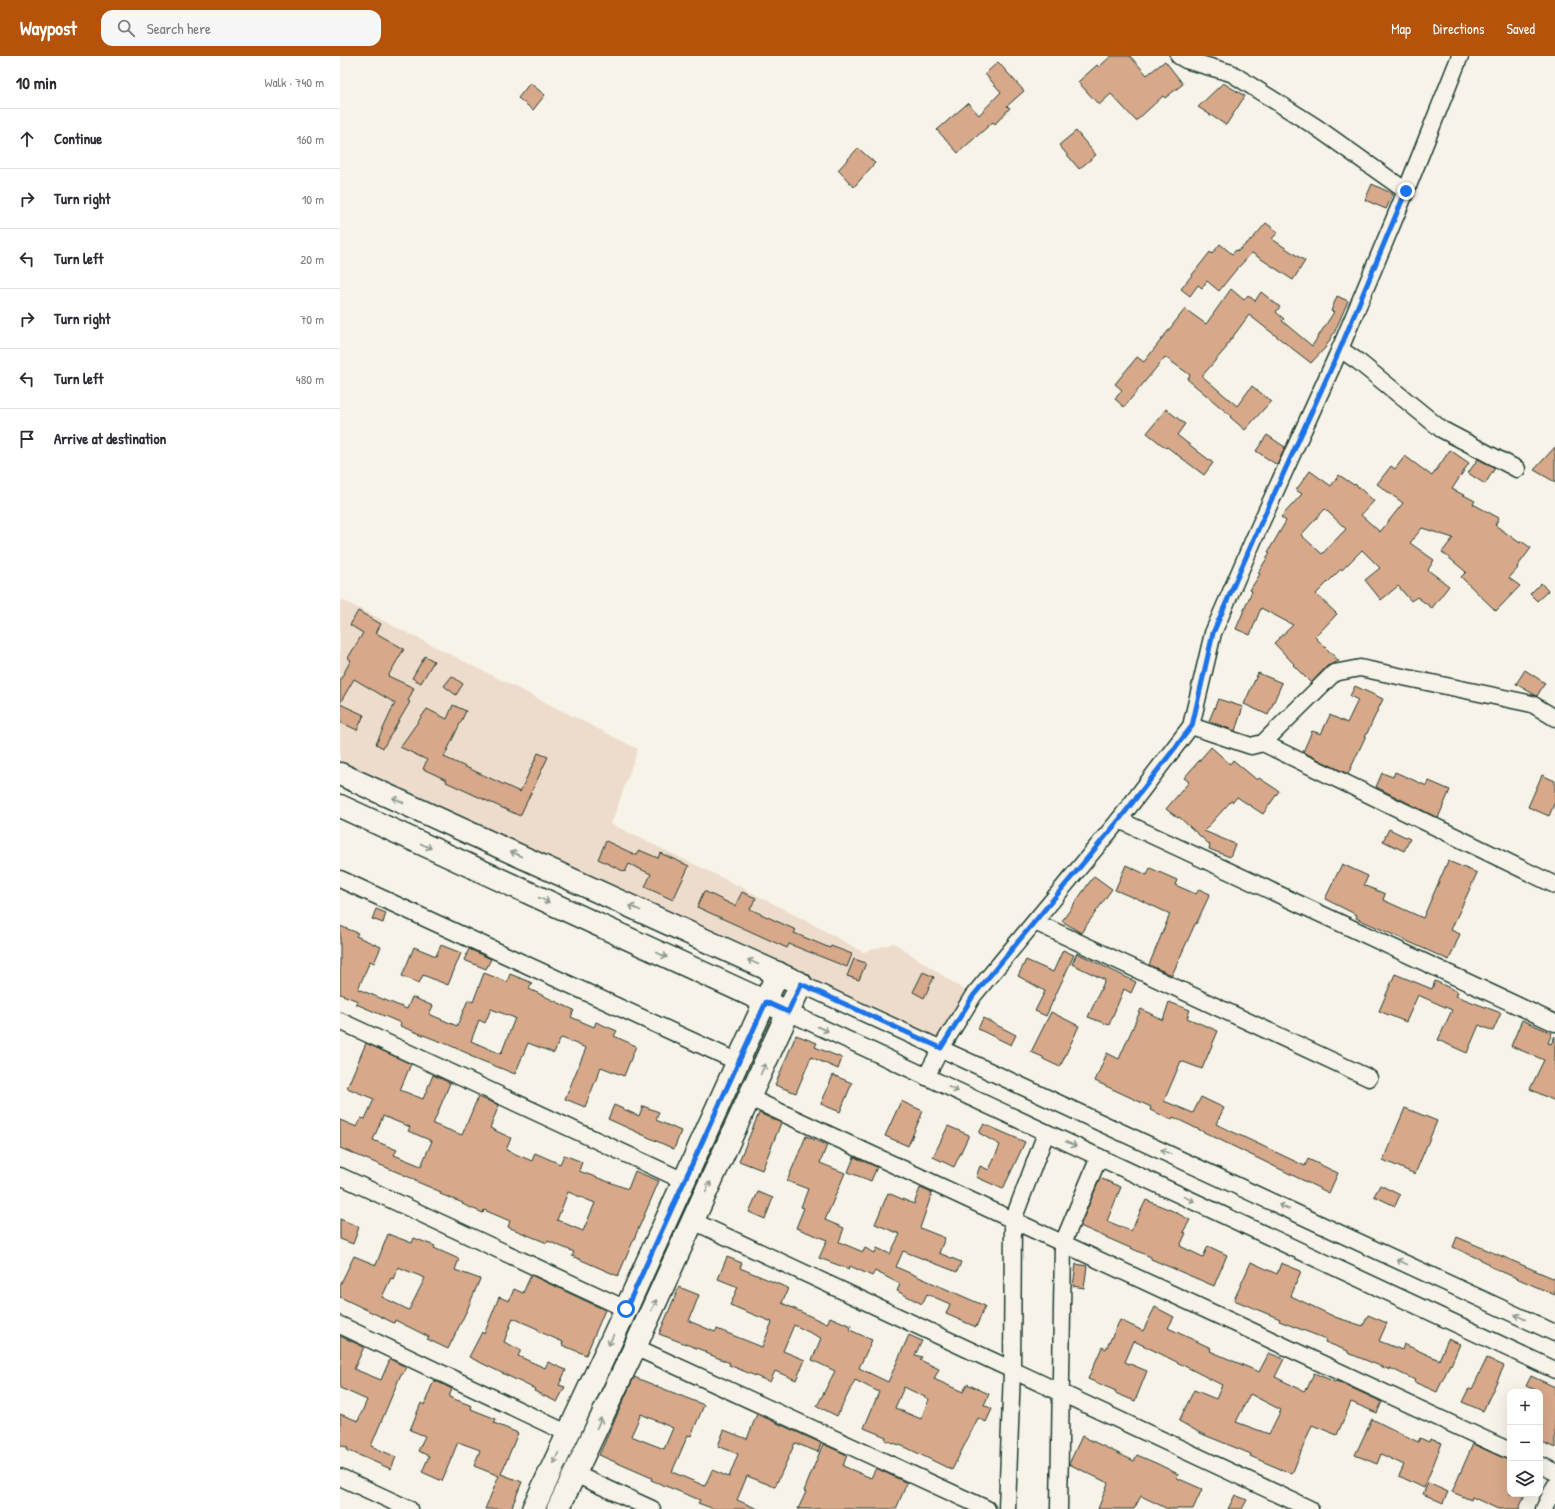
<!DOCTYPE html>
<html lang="en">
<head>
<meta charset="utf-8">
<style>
  body { margin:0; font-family:"Patrick Hand",sans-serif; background:#f7f7f7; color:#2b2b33 }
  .controls { position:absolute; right:12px; bottom:12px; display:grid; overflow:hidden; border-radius:8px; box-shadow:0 4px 16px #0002 }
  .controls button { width:36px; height:36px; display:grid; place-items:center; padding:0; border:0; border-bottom:1px solid #e1e1e2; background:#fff; color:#2b2b33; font:20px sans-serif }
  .stop { position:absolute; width:12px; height:12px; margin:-9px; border:3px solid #1a73e8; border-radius:50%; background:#fff }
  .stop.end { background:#1a73e8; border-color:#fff; box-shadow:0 1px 4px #0008 }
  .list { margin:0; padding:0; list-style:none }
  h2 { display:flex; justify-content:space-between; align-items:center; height:52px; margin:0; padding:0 16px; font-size:17px }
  h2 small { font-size:13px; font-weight:400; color:#7c7c81 }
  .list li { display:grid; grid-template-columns:26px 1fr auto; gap:12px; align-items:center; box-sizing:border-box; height:60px; padding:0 16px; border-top:1px solid #e1e1e2 }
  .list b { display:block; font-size:15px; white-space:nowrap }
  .list em { font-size:13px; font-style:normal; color:#7c7c81 }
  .icon { flex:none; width:22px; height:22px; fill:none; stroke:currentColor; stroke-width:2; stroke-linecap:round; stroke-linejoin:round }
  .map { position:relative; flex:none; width:1215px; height:1453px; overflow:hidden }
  header { display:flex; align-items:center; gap:24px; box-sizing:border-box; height:56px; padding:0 20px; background:#b45309; color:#fff }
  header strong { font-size:19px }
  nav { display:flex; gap:22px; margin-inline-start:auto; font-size:14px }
  .search { width:280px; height:36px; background:#f7f7f7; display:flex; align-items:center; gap:10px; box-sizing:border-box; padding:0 14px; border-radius:12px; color:#7c7c81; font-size:15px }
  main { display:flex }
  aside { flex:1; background:#fff }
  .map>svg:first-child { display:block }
  .built { fill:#eddccc }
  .building { fill:#d7a889; stroke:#1f3d34; fill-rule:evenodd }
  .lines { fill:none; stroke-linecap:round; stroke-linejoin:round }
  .street-casing { stroke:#1f3d34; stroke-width:19 }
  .secondary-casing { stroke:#1f3d34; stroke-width:25 }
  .street { stroke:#f7f3e8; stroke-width:16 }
  .secondary { stroke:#f7f3e8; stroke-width:22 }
  .oneway { stroke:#8b988e }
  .route { stroke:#1a73e8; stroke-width:5 }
</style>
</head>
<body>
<header>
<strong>Waypost</strong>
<div class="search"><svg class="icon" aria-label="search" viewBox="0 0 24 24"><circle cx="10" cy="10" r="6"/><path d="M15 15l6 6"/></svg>Search here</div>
<nav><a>Map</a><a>Directions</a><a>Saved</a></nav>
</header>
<main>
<aside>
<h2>10 min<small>Walk · 740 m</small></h2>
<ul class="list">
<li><svg class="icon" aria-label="ahead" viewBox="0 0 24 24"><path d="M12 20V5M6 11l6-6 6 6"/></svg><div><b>Continue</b></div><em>160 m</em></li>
<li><svg class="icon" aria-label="right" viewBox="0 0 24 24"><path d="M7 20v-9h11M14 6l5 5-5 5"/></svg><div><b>Turn right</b></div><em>10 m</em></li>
<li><svg class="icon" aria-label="left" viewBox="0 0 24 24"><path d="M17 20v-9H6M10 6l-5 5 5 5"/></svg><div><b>Turn left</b></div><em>20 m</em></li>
<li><svg class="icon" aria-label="right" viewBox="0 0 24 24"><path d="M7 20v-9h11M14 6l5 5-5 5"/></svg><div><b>Turn right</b></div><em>70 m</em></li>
<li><svg class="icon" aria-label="left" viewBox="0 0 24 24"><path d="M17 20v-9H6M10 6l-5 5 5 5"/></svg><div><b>Turn left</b></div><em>480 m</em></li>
<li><svg class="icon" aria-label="arrive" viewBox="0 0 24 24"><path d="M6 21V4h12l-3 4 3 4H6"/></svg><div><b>Arrive at destination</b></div></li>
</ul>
</aside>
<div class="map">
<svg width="1215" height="1453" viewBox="0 0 1215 1453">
  <rect width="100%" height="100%" fill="#f7f3e8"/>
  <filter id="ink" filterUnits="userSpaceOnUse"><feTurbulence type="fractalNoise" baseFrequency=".025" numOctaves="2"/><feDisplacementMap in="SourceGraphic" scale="8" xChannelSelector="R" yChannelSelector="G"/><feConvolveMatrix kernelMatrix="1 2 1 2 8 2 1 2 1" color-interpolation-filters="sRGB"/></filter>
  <g filter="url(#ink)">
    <polygon class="built" points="0,543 298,693 271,768 401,831 472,868 523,896 554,887 633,940 601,992 0,718"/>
    <g class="building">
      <polygon points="771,0 790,0 807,19 825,5 843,28 825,42 823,40 796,65 771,38 759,49 738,26 757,9 759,11"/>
      <polygon points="658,6 684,35 667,50 670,52 655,68 653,66 618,97 597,74 628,47 639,59 661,36 645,18"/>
      <polygon points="190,27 205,39 193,54 178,42"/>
      <polygon points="883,27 905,40 886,69 858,51"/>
      <polygon points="736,75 756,99 739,113 719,89"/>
      <polygon points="518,92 535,107 514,131 498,114"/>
      <polygon points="1032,128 1053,138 1046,153 1025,144"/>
      <polygon points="926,167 938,176 932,183 965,205 953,224 912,197 895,215 879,235 867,225 862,232 858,229 850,240 841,233 870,196 872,198 880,188 892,198 896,194 898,195 914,181"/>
      <polygon points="891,233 904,244 908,239 915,245 921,236 940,251 936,256 944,263 942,265 972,290 994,256 991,255 997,240 1008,245 995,275 985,292 971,307 909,259 886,290 887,291 862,320 897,350 912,330 931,345 905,374 890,361 891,360 847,323 850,319 825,301 784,351 775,343 782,334 775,328 797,301 804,306 845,253 866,268"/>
      <polygon points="826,353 845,368 837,379 873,407 864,419 827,391 826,392 807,377"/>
      <polygon points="927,379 945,391 937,409 916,395"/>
      <polygon points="1215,391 1215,426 1194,414"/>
      <path d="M 1110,394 L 1129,407 L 1112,433 L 1135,445 L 1133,448 L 1159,462 L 1155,469 L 1180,487 L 1181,485 L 1191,492 L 1177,511 L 1178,512 L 1169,522 L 1180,530 L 1156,555 L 1121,521 L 1126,516 L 1102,496 L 1113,482 L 1082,472 L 1070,487 L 1094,504 L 1088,514 L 1109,530 L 1092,552 L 1077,541 L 1071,545 L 1058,530 L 1041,544 L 1025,524 L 1040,512 L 1022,494 L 1002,514 L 1001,513 L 976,538 L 997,558 L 975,581 L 999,605 L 987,610 L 971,627 L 953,609 L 954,608 L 934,587 L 953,569 L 921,552 L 910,579 L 896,573 L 912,535 L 910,534 L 920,518 L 918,517 L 930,497 L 928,496 L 946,465 L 941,461 L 962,438 L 956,434 L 970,415 L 991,430 L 999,419 L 1014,429 L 1015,428 L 1034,445 L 1021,459 L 1040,476 L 1063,447 L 1037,428 L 1051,410 L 1055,413 L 1065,400 L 1092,420 ZM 985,453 L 1006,473 L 982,498 L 961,479 Z"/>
      <polygon points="1138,403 1155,412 1145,428 1128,417"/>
      <polygon points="1201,527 1208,535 1197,545 1190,538"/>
      <polygon points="18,555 41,568 36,577 64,593 48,620 74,632 68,645 70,646 43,692 36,688 55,647 14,623 0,647 0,624 11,604 8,602 23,577 10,569"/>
      <polygon points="85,600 94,605 81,627 72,622"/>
      <polygon points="1185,614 1205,627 1197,640 1176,628"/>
      <polygon points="918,617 942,627 928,659 904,648"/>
      <polygon points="112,620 123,628 116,639 104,630"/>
      <polygon points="1015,630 1043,643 1008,718 963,696 972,675 981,678 990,659 1007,667 1018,644 1010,640"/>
      <polygon points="878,643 903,651 895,675 869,665"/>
      <polygon points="0,648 24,659 17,674 0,666"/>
      <polygon points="113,649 126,655 104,701 180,736 198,697 208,701 180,760 106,726 107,724 83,713 87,704 60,691 87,653 107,663"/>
      <polygon points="871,691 890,708 893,704 917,724 919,722 939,735 923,758 897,741 893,746 891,745 864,775 895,788 890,801 869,793 870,789 839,761 838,762 826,753 849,726 844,722"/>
      <polygon points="1055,716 1087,730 1089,725 1110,734 1098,762 1036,731 1042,717 1053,721"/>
      <polygon points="1202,719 1215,725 1215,746 1209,760 1188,751"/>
      <polygon points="1049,773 1070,783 1064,795 1043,785"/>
      <polygon points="266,785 296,799 299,794 318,802 320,797 349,810 333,844 305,831 311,818 289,808 285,816 258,803"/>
      <polygon points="1108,805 1137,817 1111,874 1120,878 1109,904 1016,862 1017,859 985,843 1002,808 1028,820 1024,829 1045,838 1043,844 1083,862"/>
      <polygon points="786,809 807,819 810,812 837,824 835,829 856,838 859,833 870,838 856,868 855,868 832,919 809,909 830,858 794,841 794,842 775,834"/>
      <polygon points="754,820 772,833 741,877 722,865"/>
      <polygon points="364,835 395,850 402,836 416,842 410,853 456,874 454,877 490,892 491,890 512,898 507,911 449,888 447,892 357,851"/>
      <polygon points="36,853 46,857 43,867 32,863"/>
      <path d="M 0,870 L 18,877 L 16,880 L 41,891 L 34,907 L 30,905 L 18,933 L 67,953 L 72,941 L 93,950 L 89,958 L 117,970 L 128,944 L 133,946 L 144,917 L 167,926 L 170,918 L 192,927 L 189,933 L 234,954 L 231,961 L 254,971 L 256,966 L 277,975 L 274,980 L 296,990 L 284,1020 L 261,1011 L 245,1051 L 225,1043 L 246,992 L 222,982 L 220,983 L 214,997 L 188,987 L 175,1018 L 130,1000 L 131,999 L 109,989 L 60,970 L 61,967 L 16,948 L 18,945 L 0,938 ZM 151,953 L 175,962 L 161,998 L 131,985 L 139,964 L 145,967 Z"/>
      <polygon points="101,889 121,897 108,929 83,919 79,927 62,920 74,891 96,900"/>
      <polygon points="129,893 151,903 146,913 124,904"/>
      <polygon points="723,894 734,899 706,960 695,955 705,935 678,920 686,904 713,916"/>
      <polygon points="737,897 796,926 791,937 784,933 769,969 748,961 765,924 732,908"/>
      <polygon points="514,903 526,907 519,924 507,920"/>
      <polygon points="583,916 594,921 584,942 573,936"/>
      <polygon points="1055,918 1092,933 1095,925 1118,936 1116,940 1161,957 1153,975 1139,969 1127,997 1098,984 1112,954 1078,939 1066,966 1039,955"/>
      <polygon points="829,946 850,954 847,962 878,975 862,1013 841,1005 824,1045 853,1057 861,1041 884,1052 876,1068 965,1110 968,1103 998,1117 989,1137 833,1061 832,1064 810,1054 811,1051 755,1025 767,997 779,1003 801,953 823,964"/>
      <polygon points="711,956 739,970 720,1011 703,1003 703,1001 691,996"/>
      <polygon points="643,962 676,979 671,989 638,973"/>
      <polygon points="1182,964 1212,977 1208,987 1211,988 1215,980 1215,1045 1190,1033 1204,1004 1171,990"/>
      <polygon points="456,979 477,987 475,991 502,1002 498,1013 471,1001 456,1037 435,1029"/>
      <path d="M 26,987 L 71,1008 L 60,1034 L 83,1043 L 93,1019 L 110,1027 L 93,1068 L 122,1079 L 138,1041 L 159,1049 L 150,1072 L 171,1082 L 166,1094 L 192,1105 L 195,1097 L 220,1108 L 224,1099 L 242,1106 L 239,1115 L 288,1133 L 295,1115 L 319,1125 L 278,1220 L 232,1200 L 234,1196 L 208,1185 L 207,1187 L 168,1171 L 170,1165 L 144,1154 L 143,1157 L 122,1148 L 123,1147 L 100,1138 L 101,1136 L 75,1125 L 76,1124 L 0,1092 L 0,1064 L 17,1071 L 21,1062 L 25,1063 L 34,1043 L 7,1032 ZM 43,1060 L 70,1071 L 68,1075 L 92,1085 L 81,1110 L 54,1099 L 57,1094 L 33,1084 ZM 228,1136 L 255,1147 L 243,1175 L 217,1164 Z"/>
      <polygon points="493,1019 512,1027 500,1056 481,1048"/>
      <polygon points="561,1045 583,1055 568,1090 545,1080"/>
      <polygon points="274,1049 299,1060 303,1050 319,1056 316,1064 341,1075 334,1093 268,1063"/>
      <polygon points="1065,1052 1097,1065 1075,1118 1043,1104"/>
      <polygon points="419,1057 441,1067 422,1114 399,1105"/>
      <polygon points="644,1068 685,1086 663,1133 636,1121 640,1110 649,1114 660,1089 639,1077"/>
      <polygon points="608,1070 629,1079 614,1111 593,1101"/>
      <polygon points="466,1080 487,1089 480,1107 505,1117 485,1164 504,1172 499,1186 523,1196 525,1192 535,1197 537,1192 550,1198 560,1178 535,1168 548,1137 574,1148 580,1132 592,1137 580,1172 605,1182 599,1197 621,1206 617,1216 563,1195 556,1211 645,1250 636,1271 606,1258 610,1248 587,1238 582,1248 557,1235 560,1228 535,1215 532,1220 510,1210 509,1213 479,1202 487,1184 456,1172 464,1152 461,1151 468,1133 447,1125"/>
      <polygon points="514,1101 537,1111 531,1125 508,1116"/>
      <polygon points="760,1122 781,1131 767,1165 791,1175 806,1144 833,1155 850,1164 843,1176 846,1177 840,1190 863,1201 868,1190 887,1199 874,1230 811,1203 811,1201 740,1170"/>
      <polygon points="1040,1129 1060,1139 1055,1150 1034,1140"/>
      <polygon points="418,1136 433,1142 425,1163 409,1156"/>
      <polygon points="0,1163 19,1171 13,1188 0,1183"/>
      <path d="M 48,1178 L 72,1187 L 74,1182 L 95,1190 L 94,1192 L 119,1203 L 115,1214 L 140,1223 L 127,1254 L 108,1293 L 87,1283 L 89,1281 L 55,1264 L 54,1267 L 0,1241 L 0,1229 L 14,1200 L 36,1209 ZM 58,1211 L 85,1222 L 69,1254 L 42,1241 L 51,1222 L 53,1223 Z"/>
      <polygon points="1117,1181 1215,1223 1215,1239 1149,1210 1150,1208 1113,1191"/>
      <path d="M 387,1201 L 402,1207 L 400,1212 L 448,1232 L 442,1247 L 487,1268 L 490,1261 L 511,1270 L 510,1274 L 532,1284 L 519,1312 L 548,1326 L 569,1279 L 582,1285 L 575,1299 L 582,1301 L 580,1304 L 599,1313 L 594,1323 L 623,1336 L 627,1328 L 649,1338 L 644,1349 L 652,1353 L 646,1366 L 638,1362 L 612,1414 L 565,1391 L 545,1384 L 546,1381 L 524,1372 L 539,1336 L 515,1324 L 497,1360 L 477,1350 L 495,1315 L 472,1304 L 481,1282 L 454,1269 L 443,1295 L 465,1304 L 456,1324 L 435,1315 L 430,1326 L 389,1309 L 390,1307 L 366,1297 L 367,1296 L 319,1278 L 339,1231 L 359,1239 L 349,1265 L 375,1276 L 377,1273 L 422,1291 L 432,1266 L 390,1249 L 398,1231 L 378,1223 ZM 564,1331 L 589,1343 L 581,1363 L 555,1352 Z"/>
      <polygon points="911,1206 937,1218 941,1207 961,1215 951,1240 995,1261 1023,1270 1028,1259 1047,1267 1039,1285 1062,1294 1064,1288 1099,1304 1108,1283 1120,1288 1111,1309 1110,1308 1097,1336 1074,1326 1075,1324 1050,1312 1050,1314 1008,1297 1008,1295 985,1286 986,1283 939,1265 940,1263 894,1244"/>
      <polygon points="736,1208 747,1210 744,1232 733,1230"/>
      <polygon points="191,1219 265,1254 246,1299 222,1289 223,1286 198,1275 198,1273 173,1262 164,1286 181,1294 178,1300 205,1312 208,1306 226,1314 219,1329 225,1331 217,1346 194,1335 195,1333 129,1301 142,1276 144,1278 159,1241 169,1245 174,1233 183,1237"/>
      <path d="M 815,1251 L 834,1261 L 828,1272 L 871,1292 L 870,1295 L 919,1316 L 929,1297 L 944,1303 L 935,1321 L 964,1335 L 966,1332 L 967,1333 L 974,1317 L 995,1326 L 996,1325 L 1001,1327 L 1042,1346 L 1037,1357 L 1011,1346 L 997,1379 L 972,1369 L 952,1418 L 910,1400 L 911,1398 L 862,1378 L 839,1365 L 854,1334 L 876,1343 L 882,1329 L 817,1296 L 794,1285 L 785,1306 L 807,1315 L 795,1345 L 775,1337 L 776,1335 L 748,1323 L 762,1291 L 766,1293 L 780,1264 L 803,1275 ZM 910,1338 L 941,1354 L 929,1378 L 896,1366 Z"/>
      <polygon points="0,1280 24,1291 14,1313 41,1324 50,1303 66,1311 63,1318 61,1318 31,1390 56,1401 51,1413 7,1394 8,1392 0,1389 0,1358 18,1365 27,1344 0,1332"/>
      <polygon points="1147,1302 1164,1310 1143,1355 1122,1346 1129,1332 1132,1333"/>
      <polygon points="1191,1320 1215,1331 1215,1392 1200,1385 1200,1336 1186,1330"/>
      <path d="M 294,1321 L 364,1349 L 351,1380 L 348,1379 L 332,1416 L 365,1430 L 372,1414 L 389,1421 L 398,1398 L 378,1390 L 384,1374 L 407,1383 L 417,1358 L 481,1387 L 478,1396 L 455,1387 L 435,1431 L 407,1420 L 397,1444 L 418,1453 L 374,1453 L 358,1447 L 360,1444 L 311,1424 L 312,1422 L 259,1399 ZM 301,1358 L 333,1372 L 324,1393 L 291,1380 Z"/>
      <polygon points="94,1324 112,1333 109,1341 132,1350 131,1353 156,1363 154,1367 178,1377 161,1418 182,1426 171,1453 145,1453 159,1420 134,1410 140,1394 118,1386 102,1425 82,1416 89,1400 78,1395 85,1380 70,1374 81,1347 84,1349"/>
      <polygon points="1032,1363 1078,1386 1080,1382 1089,1386 1090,1383 1102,1387 1084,1432 1059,1420 1064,1409 1041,1398 1037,1408 1015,1399"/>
      <polygon points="742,1380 794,1405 797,1399 818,1408 838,1418 837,1422 862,1433 853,1453 828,1453 801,1440 794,1453 758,1453 768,1427 729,1408"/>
      <polygon points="483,1388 507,1399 503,1410 531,1422 536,1412 567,1427 556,1453 458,1453 466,1436 464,1435"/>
      <polygon points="1133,1388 1170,1405 1170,1438 1185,1438 1179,1453 1158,1453 1132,1441 1131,1444 1112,1436"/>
      <polygon points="1088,1427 1108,1436 1103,1447 1083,1438"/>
      <polygon points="895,1439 907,1444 902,1453 888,1453"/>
    </g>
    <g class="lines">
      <defs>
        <g id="street">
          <polyline points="839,0 846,4 891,17 976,71 1066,135"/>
          <polyline points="1000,293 1019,306 1101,373 1177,413"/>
          <polyline points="851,670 911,690 923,687 994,617 1020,612 1192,648 1215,662"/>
          <polyline points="923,687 1215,829"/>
          <polyline points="779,764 1215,967"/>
          <polyline points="0,823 398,1006"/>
          <polyline points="695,866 1029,1022"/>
          <polyline points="461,928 1215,1277"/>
          <polyline points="448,956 1215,1314"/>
          <polyline points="0,965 344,1125"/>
          <polyline points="586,1021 601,992 633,940 779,764 851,670 873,577 920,469 1000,293 1066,135 1120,0"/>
          <polyline points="410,1042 1170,1395"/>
          <polyline points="0,1120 286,1253"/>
          <polyline points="353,1165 970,1453"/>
          <polyline points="0,1269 227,1377"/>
          <polyline points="295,1291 647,1453"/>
          <polyline points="1200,1409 1215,1416"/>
          <polyline points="235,1418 312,1453"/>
          <polyline points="0,1421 69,1453"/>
          <polyline points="667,1453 672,1314 673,1164 706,1077"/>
          <polyline points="719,1453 723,1187 759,1101"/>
          <polyline points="1204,1453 1215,1430"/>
        </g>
        <g id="secondary">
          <polyline points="0,718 461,928 295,1291 218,1453"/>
          <polyline points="0,750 439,952"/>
          <polyline points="193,1453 286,1253 438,917"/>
        </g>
      </defs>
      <use href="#street" class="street-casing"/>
      <use href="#secondary" class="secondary-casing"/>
      <use href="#street" class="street"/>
      <use href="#secondary" class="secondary"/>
    </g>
    <defs><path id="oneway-shaft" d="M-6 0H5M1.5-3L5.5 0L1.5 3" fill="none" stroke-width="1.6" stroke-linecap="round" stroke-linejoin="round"/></defs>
    <g class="oneway">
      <use href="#oneway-shaft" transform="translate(58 744) rotate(-156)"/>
      <use href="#oneway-shaft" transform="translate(86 790) rotate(25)"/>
      <use href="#oneway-shaft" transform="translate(176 798) rotate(-156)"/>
      <use href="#oneway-shaft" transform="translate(204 844) rotate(25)"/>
      <use href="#oneway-shaft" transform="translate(295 852) rotate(-156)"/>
      <use href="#oneway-shaft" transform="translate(322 899) rotate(25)"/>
      <use href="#oneway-shaft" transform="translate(413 906) rotate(-155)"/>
      <use href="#oneway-shaft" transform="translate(483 973) rotate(25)"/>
      <use href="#oneway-shaft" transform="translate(423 1013) rotate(-66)"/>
      <use href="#oneway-shaft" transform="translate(613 1033) rotate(25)"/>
      <use href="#oneway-shaft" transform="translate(731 1088) rotate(25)"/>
      <use href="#oneway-shaft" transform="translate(826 1096) rotate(-155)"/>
      <use href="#oneway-shaft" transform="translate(368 1131) rotate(-65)"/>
      <use href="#oneway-shaft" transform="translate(849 1143) rotate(25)"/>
      <use href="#oneway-shaft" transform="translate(944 1151) rotate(-155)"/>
      <use href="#oneway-shaft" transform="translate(1062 1206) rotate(-155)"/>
      <use href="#oneway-shaft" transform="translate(314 1249) rotate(-65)"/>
      <use href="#oneway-shaft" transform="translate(1180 1261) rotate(-155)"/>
      <use href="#oneway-shaft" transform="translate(271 1284) rotate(115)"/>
      <use href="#oneway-shaft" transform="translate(259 1367) rotate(-65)"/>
      <use href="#oneway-shaft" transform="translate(216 1402) rotate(114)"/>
    </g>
  </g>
  <g class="lines" filter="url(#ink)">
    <polyline class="route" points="286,1253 426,946 448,956 461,928 601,992 633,940 779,764 852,670 873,577 920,469 1000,293 1066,135"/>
  </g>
</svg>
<div class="controls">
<button>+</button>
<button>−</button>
<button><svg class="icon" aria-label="layers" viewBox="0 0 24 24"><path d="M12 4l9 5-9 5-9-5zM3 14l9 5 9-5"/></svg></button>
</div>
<div class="stop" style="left:286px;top:1253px"></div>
<div class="stop end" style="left:1066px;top:135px"></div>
</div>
</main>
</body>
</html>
